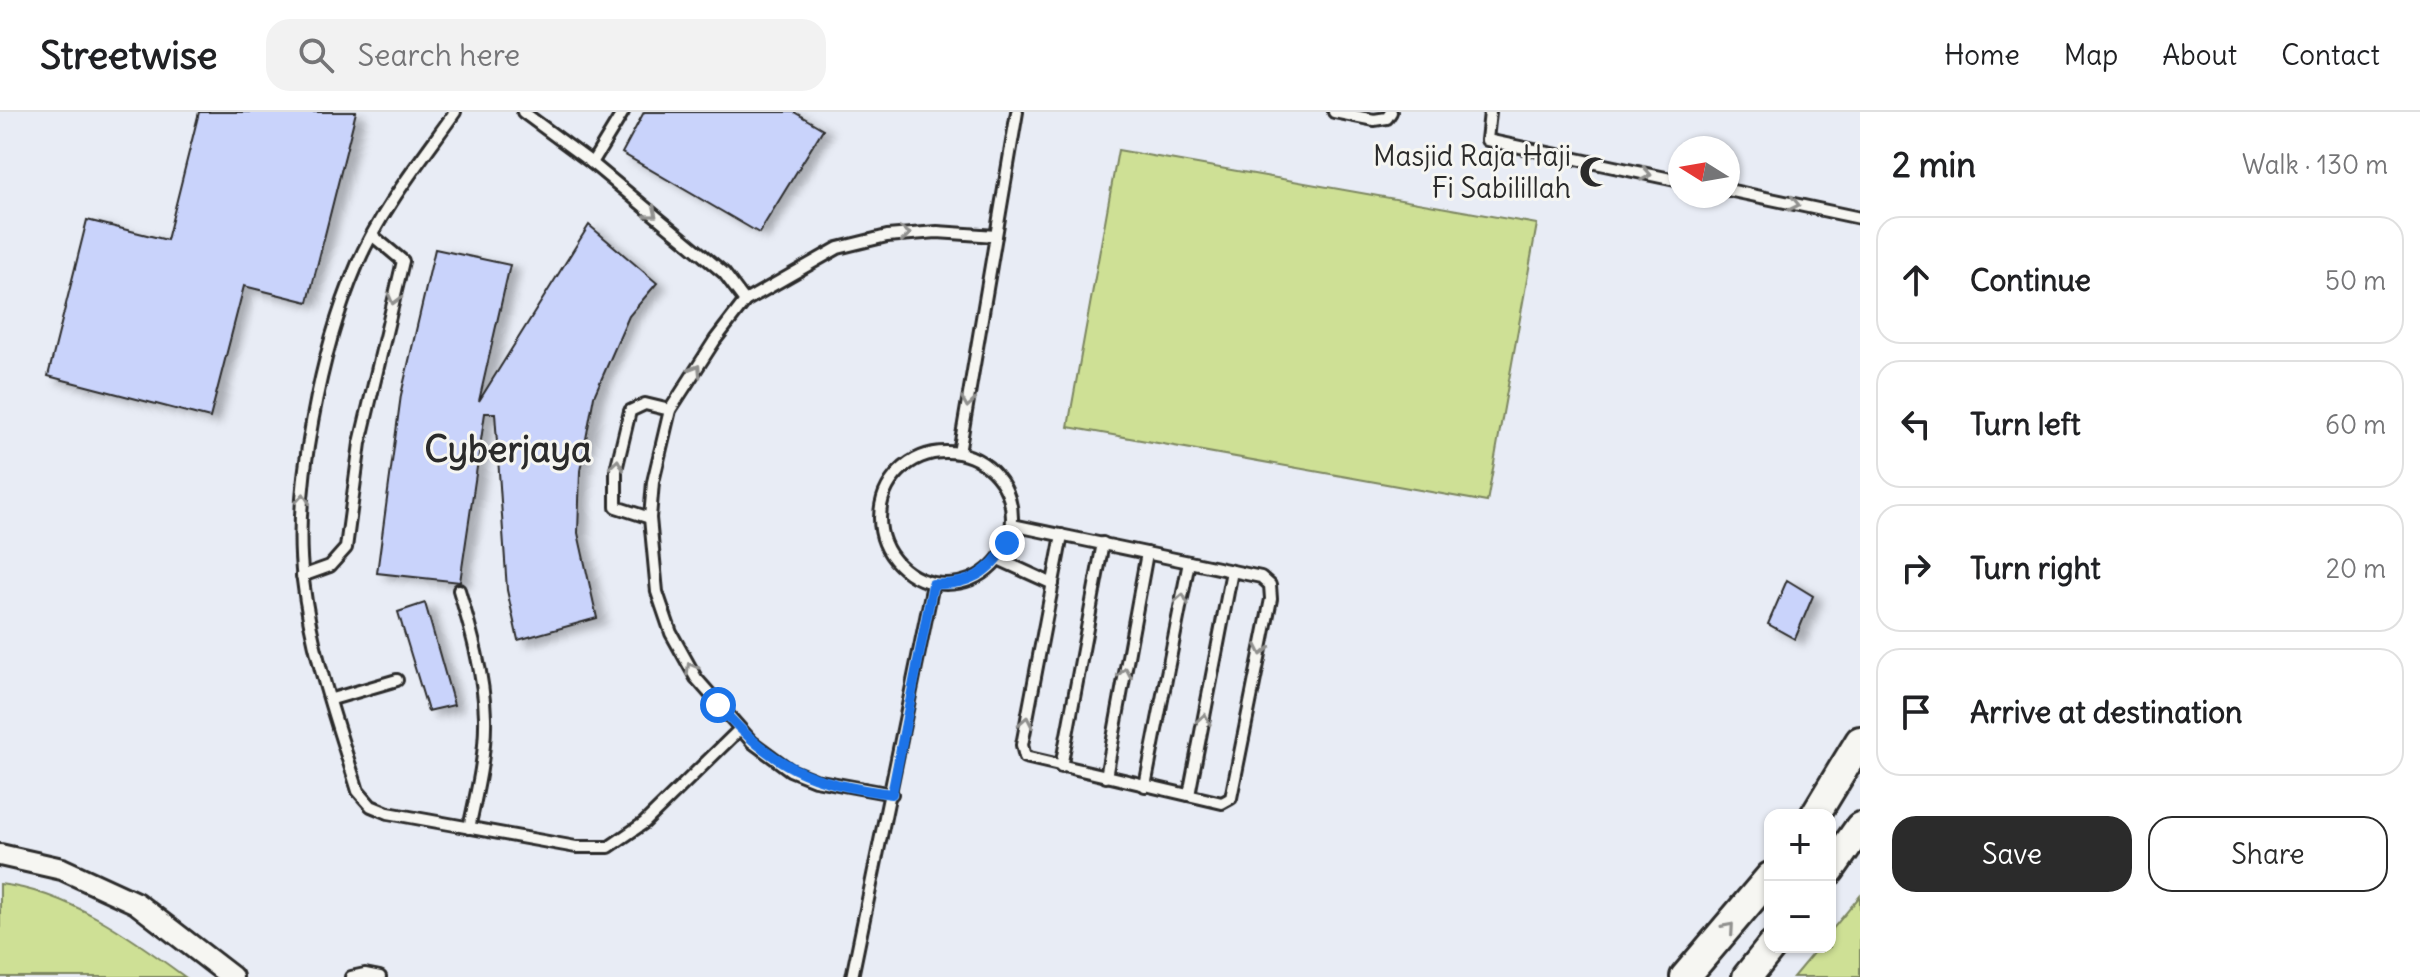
<!DOCTYPE html>
<html lang="en">
<head>
<meta charset="utf-8">
<style>
  body { margin:0; font-family:Delius,sans-serif; background:#f2f2f2; color:#202124 }
  .controls { position:absolute; right:24px; bottom:24px; display:grid; overflow:hidden; border-radius:16px; box-shadow:0 2px 6px #0004 }
  .controls button { width:72px; height:72px; display:grid; place-items:center; padding:0; border:0; border-bottom:2px solid #e0e0e0; background:#fff; color:#202124; font:40px sans-serif }
  .compass { position:absolute; left:1668px; top:24px; width:72px; height:72px; border-radius:50%; background:#fff; box-shadow:0 2px 6px #0004; rotate:281deg }
  .stop { position:absolute; width:24px; height:24px; margin:-18px; border:6px solid #1a73e8; border-radius:50%; background:#fff }
  .stop.end { background:#1a73e8; border-color:#fff; box-shadow:0 2px 8px #0008 }
  .list { margin:0; padding:0; list-style:none }
  h2 { display:flex; justify-content:space-between; align-items:center; height:104px; margin:0; padding:0 32px; font-size:34px }
  h2 small { font-size:26px; font-weight:400; color:#757577 }
  .list li { display:grid; grid-template-columns:52px 1fr auto; gap:24px; align-items:center; box-sizing:border-box; height:128px; margin:0 16px 16px; padding:0 16px; border:2px solid #e0e0e0; border-radius:24px }
  .list b { display:block; font-size:30px; white-space:nowrap }
  .list em { font-size:26px; font-style:normal; color:#757577 }
  .actions { display:flex; gap:16px; padding:24px 32px }
  .actions a { flex:1; padding:18px 0; border:2px solid #2b2b2b; border-radius:24px; text-align:center; font-size:28px; color:#2b2b2b }
  .actions .main { background:#2b2b2b; color:#fff }
  .icon { flex:none; width:44px; height:44px; fill:none; stroke:currentColor; stroke-width:2; stroke-linecap:round; stroke-linejoin:round }
  .map { position:relative; flex:none; width:1860px; height:865px; overflow:hidden }
  header { display:flex; align-items:center; gap:48px; box-sizing:border-box; height:112px; padding:0 40px; background:#fff; border-bottom:2px solid #e0e0e0 }
  header strong { font-size:38px }
  nav { display:flex; gap:44px; margin-inline-start:auto; font-size:28px }
  .search { width:560px; height:72px; background:#f2f2f2; display:flex; align-items:center; gap:20px; box-sizing:border-box; padding:0 28px; border-radius:24px; color:#757577; font-size:30px }
  main { display:flex }
  aside { flex:1; background:#fff }
  .map>svg:first-child { display:block }
  .green { fill:#cee095; stroke:#7c8660; stroke-width:2 }
  .building { fill:#c9d3fb; stroke:#2b2b2b; stroke-width:2; filter:url(#shadow) }
  .lines { fill:none; stroke-linecap:round; stroke-linejoin:round }
  .service-casing { stroke:#2b2b2b; stroke-width:16 }
  .minor-casing { stroke:#2b2b2b; stroke-width:26 }
  .secondary-casing { stroke:#2b2b2b; stroke-width:34 }
  .service { stroke:#f6f6f2; stroke-width:10 }
  .minor { stroke:#f6f6f2; stroke-width:20 }
  .secondary { stroke:#f6f6f2; stroke-width:28 }
  .oneway { stroke:#90908e }
  .route { stroke:#1a73e8; stroke-width:10 }
  .labels { text-anchor:middle; dominant-baseline:central; stroke-width:6; stroke-linejoin:round; paint-order:stroke }
  .poi-label { font-size:28px; fill:#2b2b2b; stroke:#f6f6f2; text-anchor:end }
  .district-label { font-size:36px; font-weight:bold; fill:#2b2b2b; stroke:#f6f6f2 }
</style>
</head>
<body>
<header>
<strong>Streetwise</strong>
<div class="search"><svg class="icon" aria-label="search" viewBox="0 0 24 24"><circle cx="10" cy="10" r="6"/><path d="M15 15l6 6"/></svg>Search here</div>
<nav><a>Home</a><a>Map</a><a>About</a><a>Contact</a></nav>
</header>
<main>
<div class="map">
<svg width="1860" height="865" viewBox="0 0 1860 865">
  <defs>
    <filter id="shadow"><feDropShadow dx="9" dy="5" stdDeviation="4" flood-color="#0004"/></filter>
  </defs>
  <rect width="100%" height="100%" fill="#e8ecf5"/>
  <filter id="ink" filterUnits="userSpaceOnUse"><feTurbulence type="fractalNoise" baseFrequency=".0125" numOctaves="2"/><feDisplacementMap in="SourceGraphic" scale="16" xChannelSelector="R" yChannelSelector="G"/><feConvolveMatrix kernelMatrix="1 2 1 2 8 2 1 2 1" color-interpolation-filters="sRGB"/></filter>
  <g filter="url(#ink)">
    <g class="green">
      <polygon points="1118,38 1537,112 1487,390 1068,315"/>
      <path d="M 0,772 C 69,780 131,825 185,865 L 0,865 Z"/>
      <polygon points="1860,784 1860,865 1793,865 1818,835 1830,835 1830,820"/>
    </g>
    <g class="building">
      <polygon points="199,0 356,0 308,190 244,174 210,306 48,264 87,108 167,128"/>
      <polygon points="644,0 794,0 823,17 759,121 622,41"/>
      <polygon points="589,113 657,171 629,204 594,284 580,359 578,421 597,506 518,528 507,478 495,301 485,301 460,470 377,461 401,283 435,137 510,153 479,289"/>
      <polygon points="1787,468 1813,484 1795,527 1768,512"/>
      <polygon points="425,491 454,593 428,599 398,500"/>
    </g>
    <g class="lines">
      <defs>
        <g id="service">
          <path d="M 455,0 C 421,48 380,99 357,153 C 321,237 292,378 303,468 C 311,539 337,611 358,679 L 371,694 L 388,701 L 576,735 L 609,735 L 644,711 L 740,617"/>
          <polyline points="523,0 592,51 724,161 745,189"/>
          <polyline points="1334,0 1374,8 1387,6 1391,0"/>
          <polyline points="1490,0 1487,28 1680,69"/>
          <polyline points="592,51 623,0"/>
          <polyline points="1728,78 1860,106"/>
          <polyline points="996,124 1017,0"/>
          <circle cx="946" cy="406" r="66"/>
          <polyline points="650,406 616,395 616,358 630,299 645,292 670,298"/>
          <polyline points="1012,413 1261,465 1270,473 1271,487 1231,686 1222,691 1025,645 1022,633 1062,423"/>
          <polyline points="998,447 1053,472"/>
          <polyline points="302,464 330,454 346,436 360,331 403,149 373,124"/>
          <path d="M 459,478 C 471,518 484,563 485,605 C 486,642 477,680 469,716"/>
          <polyline points="332,587 397,568"/>
          <polyline points="1061,655 1103,431"/>
          <polyline points="1106,665 1147,441"/>
          <polyline points="1145,674 1189,450"/>
          <polyline points="892,682 815,668 790,658 752,630 696,566 671,521 657,480 650,406 653,370 670,298 715,228 745,189 838,136 887,124 937,120 996,124 959,341"/>
          <polyline points="1189,683 1232,459"/>
          <polyline points="351,865 365,862 380,865"/>
          <polyline points="852,865 933,472"/>
        </g>
        <polyline id="minor" points="0,743 62,757 136,791 232,865"/>
        <g id="secondary">
          <polyline points="1815,703 1860,629"/>
          <polyline points="1830,758 1860,715"/>
          <polyline points="1685,865 1770,765"/>
          <polyline points="1747,865 1771,835"/>
        </g>
      </defs>
      <use href="#service" class="service-casing"/>
      <use href="#minor" class="minor-casing"/>
      <use href="#secondary" class="secondary-casing"/>
      <use href="#service" class="service"/>
      <use href="#minor" class="minor"/>
      <use href="#secondary" class="secondary"/>
    </g>
    <defs><path id="oneway-chevron" d="M-2-3.5L2.5 0L-2 3.5" fill="none" stroke-width="1.6" stroke-linecap="round" stroke-linejoin="round" transform="scale(2)"/></defs>
    <g class="oneway">
      <use href="#oneway-chevron" transform="translate(1646 62) rotate(11)"/>
      <use href="#oneway-chevron" transform="translate(1794 92) rotate(12)"/>
      <use href="#oneway-chevron" transform="translate(652 101) rotate(40)"/>
      <use href="#oneway-chevron" transform="translate(905 122) rotate(-4)"/>
      <use href="#oneway-chevron" transform="translate(394 187) rotate(105)"/>
      <use href="#oneway-chevron" transform="translate(696 258) rotate(-58)"/>
      <use href="#oneway-chevron" transform="translate(968 290) rotate(99)"/>
      <use href="#oneway-chevron" transform="translate(617 353) rotate(-81)"/>
      <use href="#oneway-chevron" transform="translate(303 387) rotate(-85)"/>
      <use href="#oneway-chevron" transform="translate(1182 487) rotate(-79)"/>
      <use href="#oneway-chevron" transform="translate(1262 538) rotate(101)"/>
      <use href="#oneway-chevron" transform="translate(691 556) rotate(-120)"/>
      <use href="#oneway-chevron" transform="translate(1125 561) rotate(-80)"/>
      <use href="#oneway-chevron" transform="translate(1204 607) rotate(-79)"/>
      <use href="#oneway-chevron" transform="translate(1026 610) rotate(-79)"/>
      <use href="#oneway-chevron" transform="translate(1729 816) rotate(-49)"/>
    </g>
  </g>
  <g class="lines" filter="url(#ink)">
    <path class="route" d="M 718,593 C 774,656 809,671 892,682 L 933,472 C 968,474 990,461 1007,431"/>
  </g>
  <defs>
    <symbol id="mosque-bare" viewBox="-9 -9 18 18"><path d="M3.5-4.9A6 6 0 1 0 3.5 4.9A5 5 0 1 1 3.5-4.9Z" fill="#2b2b2b" stroke="#f6f6f2" stroke-width="2.5" paint-order="stroke"/></symbol>
  </defs>
  <g fill-rule="evenodd">
    <use href="#mosque-bare" x="1573" y="38" width="44" height="44"/>
  </g>
  <g class="labels">
    <g class="poi-label">
      <text x="1571" y="44">Masjid Raja Haji<tspan x="1571" dy="32">Fi Sabilillah</tspan></text>
    </g>
    <g class="district-label">
      <text x="508" y="337">Cyberjaya</text>
    </g>
  </g>
</svg>
<div class="controls">
<button>+</button>
<button>−</button>
</div>
<svg class="compass" viewBox="-18 -18 36 36"><path d="M0-13l5 13h-10z" fill="#e53935"/><path d="M0 13l5-13h-10z" fill="#757577"/></svg>
<div class="stop" style="left:718px;top:593px"></div>
<div class="stop end" style="left:1007px;top:431px"></div>
</div>
<aside>
<h2>2 min<small>Walk · 130 m</small></h2>
<ul class="list">
<li><svg class="icon" aria-label="ahead" viewBox="0 0 24 24"><path d="M12 20V5M6 11l6-6 6 6"/></svg><div><b>Continue</b></div><em>50 m</em></li>
<li><svg class="icon" aria-label="left" viewBox="0 0 24 24"><path d="M17 20v-9H6M10 6l-5 5 5 5"/></svg><div><b>Turn left</b></div><em>60 m</em></li>
<li><svg class="icon" aria-label="right" viewBox="0 0 24 24"><path d="M7 20v-9h11M14 6l5 5-5 5"/></svg><div><b>Turn right</b></div><em>20 m</em></li>
<li><svg class="icon" aria-label="arrive" viewBox="0 0 24 24"><path d="M6 21V4h12l-3 4 3 4H6"/></svg><div><b>Arrive at destination</b></div></li>
</ul>
<div class="actions"><a class="main">Save</a><a>Share</a></div>
</aside>
</main>
</body>
</html>
